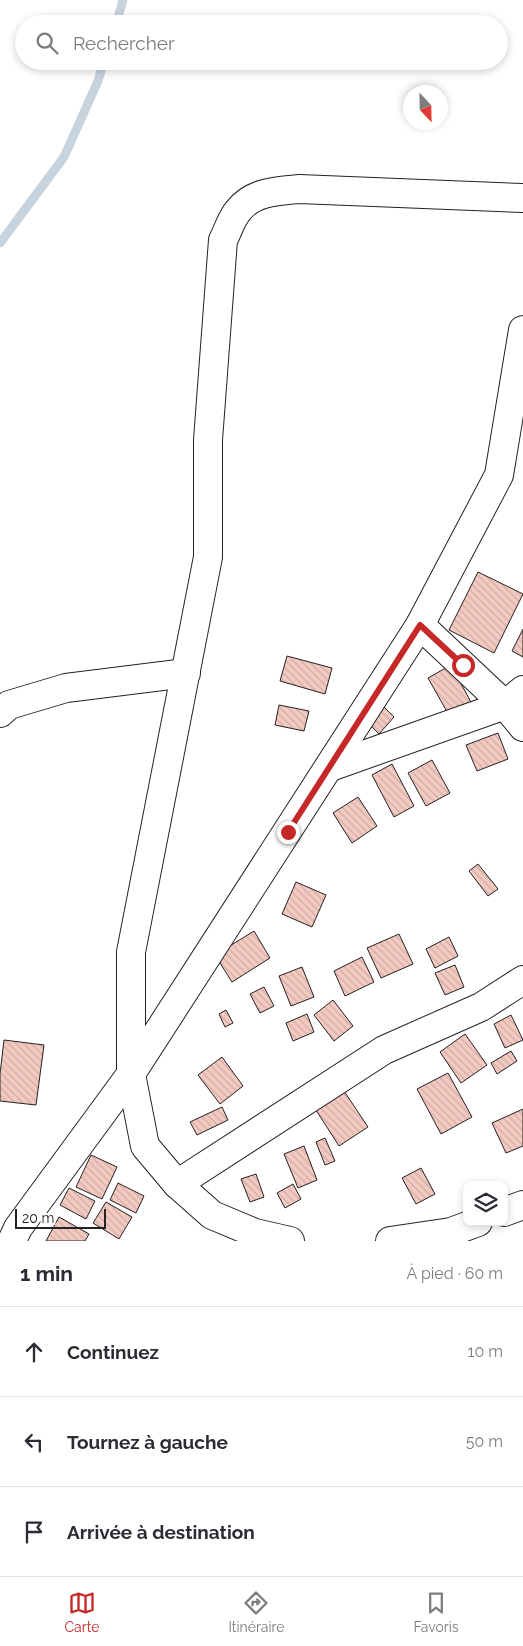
<!DOCTYPE html>
<html lang="fr">
<head>
<meta charset="utf-8">
<style>
  body { margin:0; font-family:Raleway,sans-serif; background:#f7f7f7; color:#2b2b33 }
  .controls { position:absolute; right:15px; bottom:15px; display:grid; overflow:hidden; border-radius:10px; box-shadow:0 2px 8px #0003 }
  .controls button { width:45px; height:45px; display:grid; place-items:center; padding:0; border:0; border-bottom:1px solid #e1e1e2; background:#fff; color:#2b2b33; font:25px sans-serif }
  .compass { position:absolute; left:403px; top:85px; width:45px; height:45px; border-radius:50%; background:#fff; box-shadow:0 2px 8px #0003; rotate:158deg }
  .scale { position:absolute; left:15px; bottom:12px; width:91px; box-sizing:border-box; padding-left:5px; border:2px solid #222; border-top:0; font-size:14px; line-height:18px; white-space:nowrap; color:#222; -webkit-text-stroke:4px #fff; paint-order:stroke }
  .stop { position:absolute; width:15px; height:15px; margin:-11px; border:4px solid #c62828; border-radius:50%; background:#fff }
  .stop.end { background:#c62828; border-color:#fff; box-shadow:0 1px 5px #0008 }
  .list { margin:0; padding:0; list-style:none }
  h2 { display:flex; justify-content:space-between; align-items:center; height:65px; margin:0; padding:0 20px; font-size:21px }
  h2 small { font-size:16px; font-weight:400; color:#7c7c81 }
  .list li { display:grid; grid-template-columns:32px 1fr auto; gap:15px; align-items:center; box-sizing:border-box; height:90px; padding:0 20px; border-top:1px solid #e1e1e2 }
  .list b { display:block; font-size:19px; white-space:nowrap }
  .list em { font-size:16px; font-style:normal; color:#7c7c81 }
  .icon { flex:none; width:28px; height:28px; fill:none; stroke:currentColor; stroke-width:2; stroke-linecap:round; stroke-linejoin:round }
  .map { position:relative; flex:none; width:523px; height:1241px; overflow:hidden }
  .search { position:absolute; background:#fff; box-shadow:0 2px 8px #0003; left:15px; right:15px; top:15px; height:55px; display:flex; align-items:center; gap:12px; box-sizing:border-box; padding:0 18px; border-radius:28px; color:#7c7c81; font-size:19px }
  .sheet { height:335px; background:#fff }
  nav { display:flex; justify-content:space-around; align-items:center; box-sizing:border-box; height:70px; border-top:1px solid #e1e1e2; background:#fff; font-size:14px; color:#7c7c81 }
  nav a { display:grid; justify-items:center; gap:2px }
  nav .on { color:#c62828 }
  .map>svg:first-child { display:block }
  .lines { fill:none; stroke-linecap:round; stroke-linejoin:round }
  .stream { stroke:#c7d3dd; stroke-width:9 }
  .building { fill:url(#building-back-hatch); stroke:#222 }
  .minor-casing { stroke:#222; stroke-width:30 }
  .minor { stroke:#fff; stroke-width:28 }
  .route { stroke:#c62828; stroke-width:6 }
</style>
</head>
<body>
<div class="map">
<svg width="523" height="1241" viewBox="0 0 523 1241">
  <defs>
    <pattern id="building-back-hatch" width="6" height="6" patternUnits="userSpaceOnUse" patternTransform="scale(1.25)"><rect width="6" height="6" fill="#f3c9c0"/><path d="M-1 5l2 2M0 0l6 6M5-1l2 2" fill="none" stroke="#d0aca5"/></pattern>
  </defs>
  <rect width="100%" height="100%" fill="#fff"/>
  <g class="lines">
    <g class="stream">
      <polyline points="116,24 123,0"/>
      <polyline points="0,243 64,157 98,81 104,61"/>
    </g>
  </g>
  <g class="building">
    <polygon points="478,572 523,594 494,653 449,630"/>
    <polygon points="523,629 523,657 512,651"/>
    <polygon points="287,656 332,668 325,694 280,681"/>
    <polygon points="451,665 472,704 450,717 428,678"/>
    <polygon points="279,705 309,711 304,731 275,725"/>
    <polygon points="384,707 394,717 379,734 369,724"/>
    <polygon points="498,733 508,759 477,771 466,745"/>
    <polygon points="432,760 450,793 426,806 408,773"/>
    <polygon points="392,764 414,806 394,817 372,775"/>
    <polygon points="358,797 377,826 352,843 333,813"/>
    <polygon points="478,864 498,889 488,896 469,871"/>
    <polygon points="296,882 326,895 312,927 282,914"/>
    <polygon points="254,931 270,958 232,982 215,955"/>
    <polygon points="399,934 413,964 381,978 367,948"/>
    <polygon points="449,937 458,956 435,968 426,949"/>
    <polygon points="362,957 374,982 345,996 334,971"/>
    <polygon points="455,965 464,987 445,995 435,973"/>
    <polygon points="302,967 314,997 291,1006 279,976"/>
    <polygon points="264,987 274,1006 260,1013 250,994"/>
    <polygon points="333,1000 353,1026 334,1041 314,1015"/>
    <polygon points="226,1010 233,1023 225,1027 219,1014"/>
    <polygon points="307,1014 314,1032 293,1041 286,1023"/>
    <polygon points="511,1015 523,1040 505,1048 494,1024"/>
    <polygon points="465,1034 487,1065 461,1083 440,1052"/>
    <polygon points="4,1040 44,1045 36,1105 0,1101 0,1074"/>
    <polygon points="511,1051 517,1061 497,1074 491,1063"/>
    <polygon points="222,1057 243,1086 220,1104 198,1075"/>
    <polygon points="448,1073 472,1117 441,1134 417,1089"/>
    <polygon points="344,1091 368,1127 339,1146 316,1110"/>
    <polygon points="222,1107 228,1120 197,1135 190,1122"/>
    <polygon points="523,1109 523,1146 506,1153 492,1123"/>
    <polygon points="325,1138 335,1161 325,1165 316,1142"/>
    <polygon points="304,1146 317,1180 298,1188 284,1154"/>
    <polygon points="91,1155 117,1167 102,1199 76,1187"/>
    <polygon points="421,1168 435,1194 416,1204 402,1178"/>
    <polygon points="256,1174 264,1197 250,1202 241,1179"/>
    <polygon points="118,1183 144,1196 136,1213 110,1200"/>
    <polygon points="293,1184 301,1199 285,1208 277,1193"/>
    <polygon points="69,1188 95,1201 86,1219 60,1205"/>
    <polygon points="106,1202 132,1217 119,1239 93,1223"/>
    <polygon points="59,1217 89,1234 85,1241 46,1241"/>
  </g>
  <g class="lines">
    <defs>
      <g id="minor">
        <polyline points="420,625 505,705 523,727"/>
        <polyline points="0,713 9,705 66,688 186,673"/>
        <polyline points="330,767 505,705 523,690"/>
        <polyline points="177,1184 384,1050 481,1007 523,980"/>
        <polyline points="504,1212 523,1205"/>
        <path d="M 12,1241 L 18,1228 L 131,1074 L 131,952 L 208,557 L 208,440 L 223,240 C 228,231 231,219 238,211 C 252,192 277,191 299,189 L 523,198"/>
        <polyline points="290,1241 255,1233 212,1215 177,1184 145,1146 131,1074 420,625 499,475 523,330"/>
        <polyline points="390,1241 451,1232 478,1222"/>
      </g>
    </defs>
    <use href="#minor" class="minor-casing"/>
    <use href="#minor" class="minor"/>
  </g>
  <g class="lines">
    <polyline class="route" points="288,832 420,625 463,665"/>
  </g>
</svg>
<div class="controls">
<button><svg class="icon" aria-label="layers" viewBox="0 0 24 24"><path d="M12 4l9 5-9 5-9-5zM3 14l9 5 9-5"/></svg></button>
</div>
<svg class="compass" viewBox="-18 -18 36 36"><path d="M0-13l5 13h-10z" fill="#e53935"/><path d="M0 13l5-13h-10z" fill="#7c7c81"/></svg>
<div class="scale">20 m</div>
<div class="stop" style="left:463px;top:665px"></div>
<div class="stop end" style="left:288px;top:832px"></div>
<div class="search"><svg class="icon" aria-label="search" viewBox="0 0 24 24"><circle cx="10" cy="10" r="6"/><path d="M15 15l6 6"/></svg>Rechercher</div>
</div>
<section class="sheet">
<h2>1 min<small>À pied · 60 m</small></h2>
<ul class="list">
<li><svg class="icon" aria-label="ahead" viewBox="0 0 24 24"><path d="M12 20V5M6 11l6-6 6 6"/></svg><div><b>Continuez</b></div><em>10 m</em></li>
<li><svg class="icon" aria-label="left" viewBox="0 0 24 24"><path d="M17 20v-9H6M10 6l-5 5 5 5"/></svg><div><b>Tournez à gauche</b></div><em>50 m</em></li>
<li><svg class="icon" aria-label="arrive" viewBox="0 0 24 24"><path d="M6 21V4h12l-3 4 3 4H6"/></svg><div><b>Arrivée à destination</b></div></li>
</ul>
</section>
<nav>
<a class="on"><svg class="icon" aria-label="map" viewBox="0 0 24 24"><path d="M3 6l6-2 6 2 6-2v14l-6 2-6-2-6 2zM9 4v14M15 6v14"/></svg>Carte</a>
<a><svg class="icon" aria-label="directions" viewBox="0 0 24 24"><path d="M12 3l9 9-9 9-9-9zM9 14v-3h6M13 9l2 2-2 2"/></svg>Itinéraire</a>
<a><svg class="icon" aria-label="saved" viewBox="0 0 24 24"><path d="M7 4h10v16l-5-4-5 4z"/></svg>Favoris</a>
</nav>
</body>
</html>
